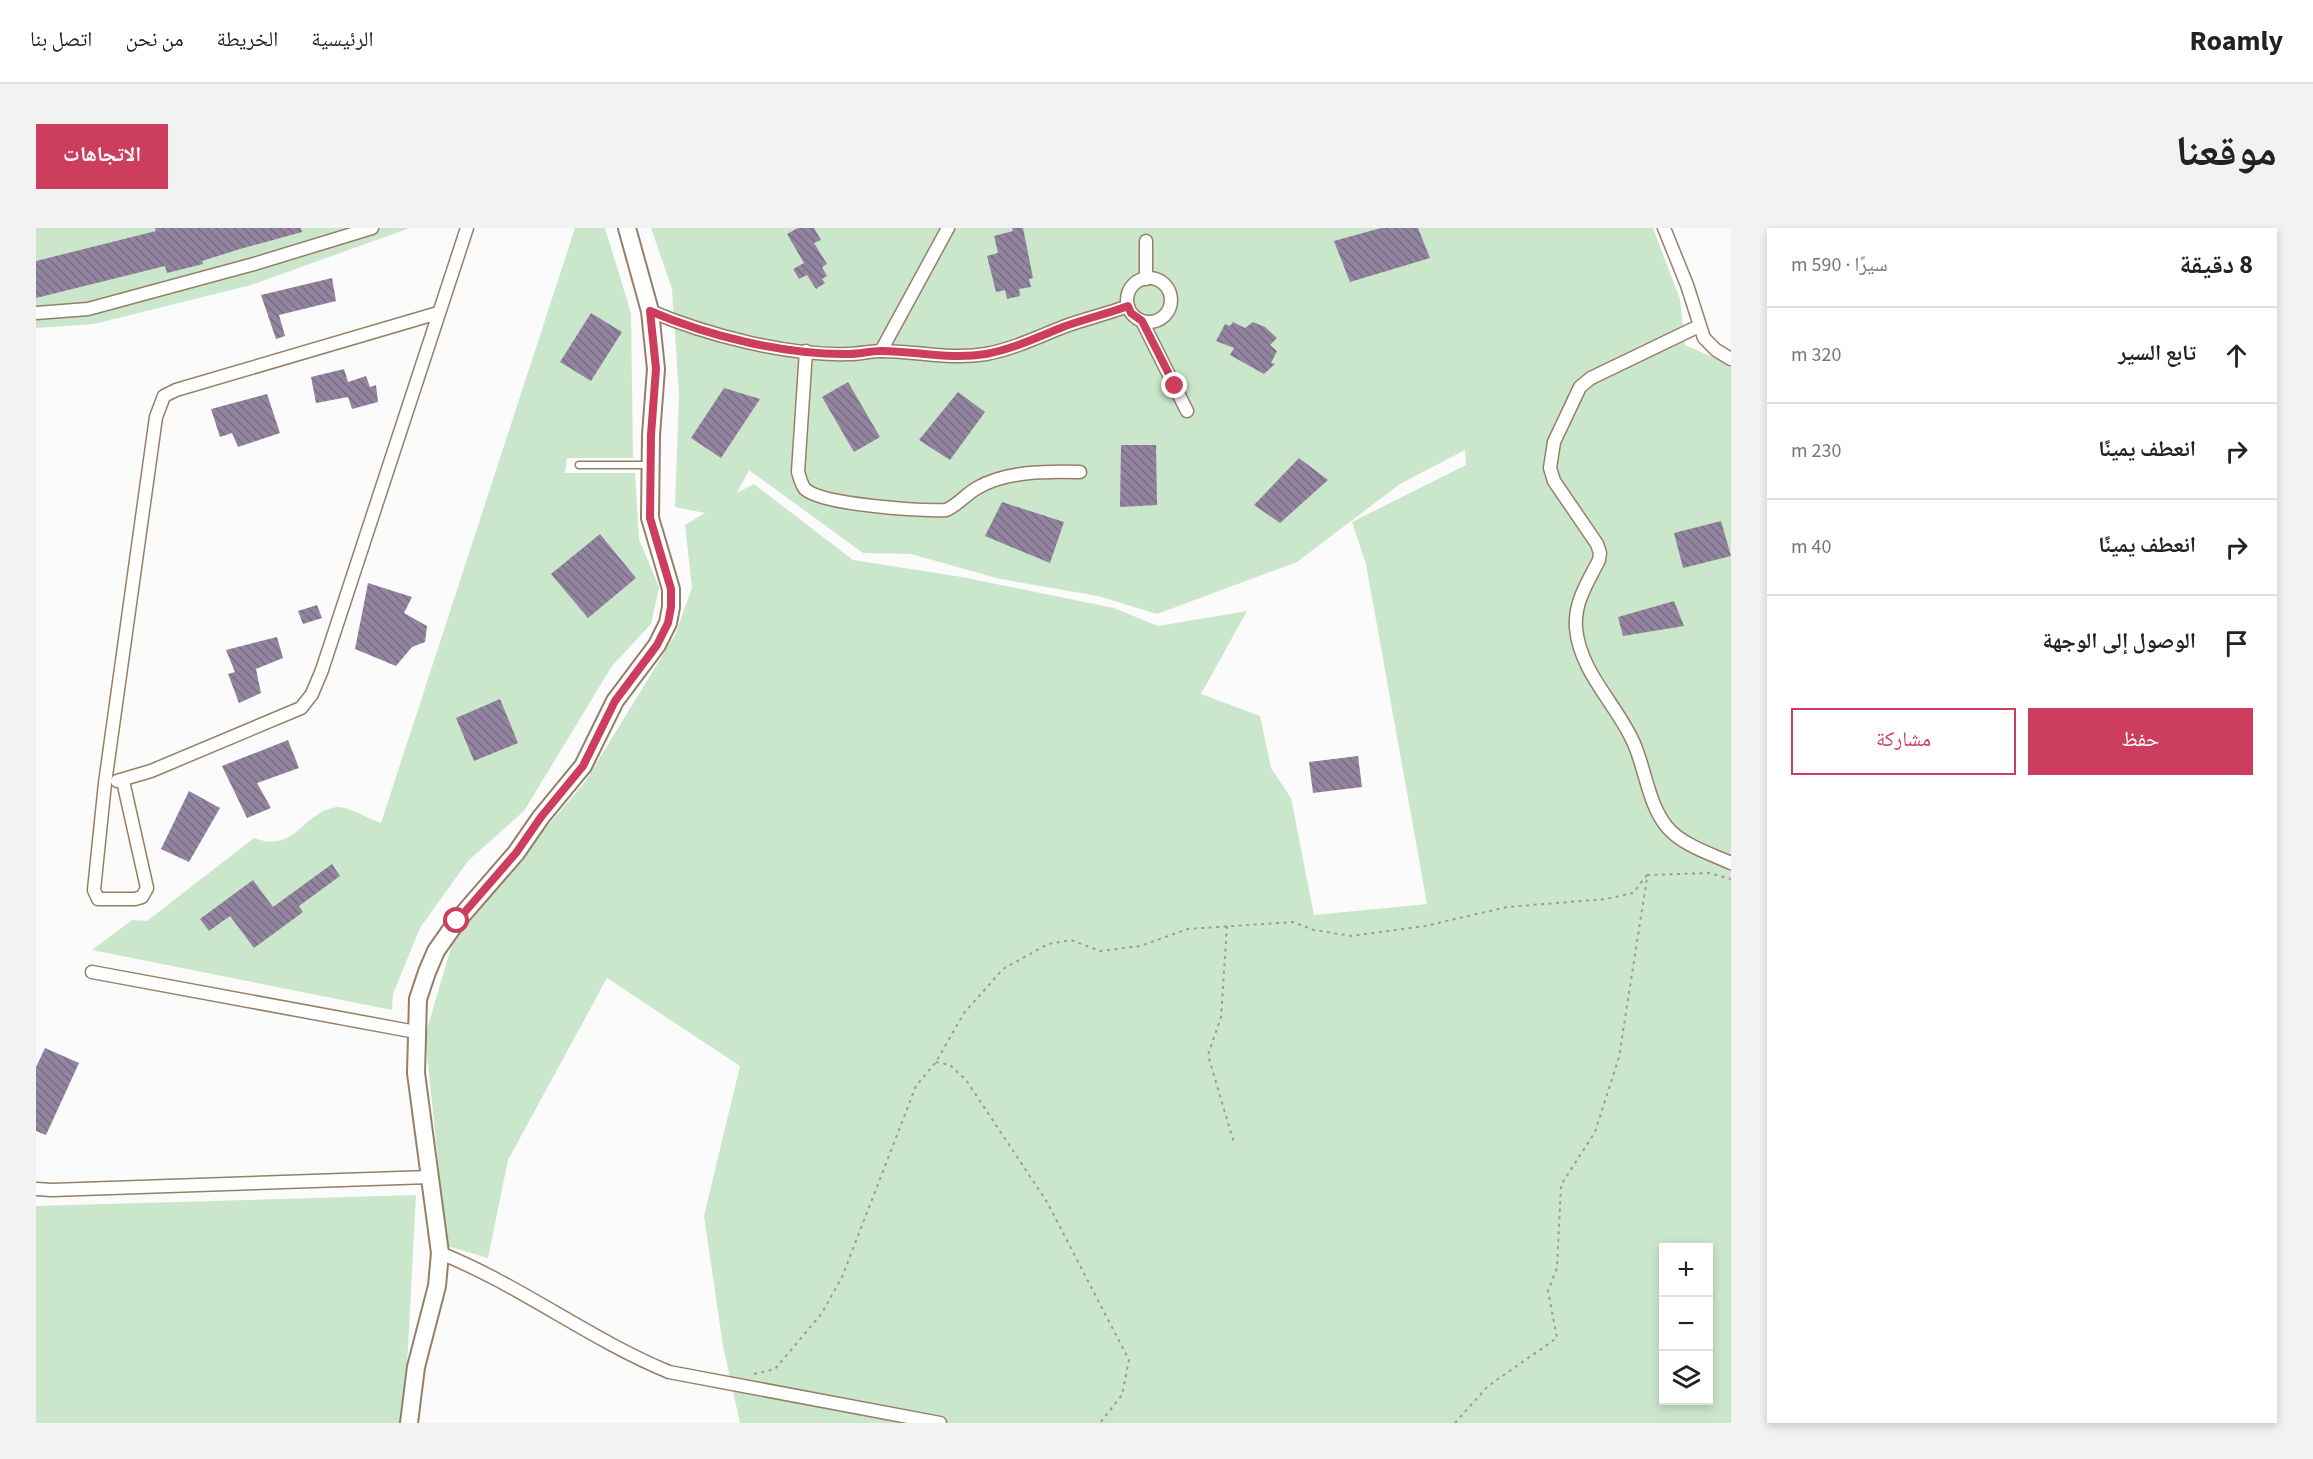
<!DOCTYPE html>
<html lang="ar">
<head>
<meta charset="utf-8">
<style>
  body { margin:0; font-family:"Source Sans 3","Noto Naskh Arabic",sans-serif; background:#f2f2f2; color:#222; direction:rtl }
  .controls { position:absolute; right:18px; bottom:18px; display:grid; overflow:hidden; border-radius:0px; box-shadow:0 3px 9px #0003 }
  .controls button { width:54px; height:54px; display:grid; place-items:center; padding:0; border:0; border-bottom:2px solid #e0e0e0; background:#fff; color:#222; font:30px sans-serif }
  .stop { position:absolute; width:18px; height:18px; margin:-14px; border:4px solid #cd3d5e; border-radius:50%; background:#fff }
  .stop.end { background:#cd3d5e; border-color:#fff; box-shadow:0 2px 6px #0008 }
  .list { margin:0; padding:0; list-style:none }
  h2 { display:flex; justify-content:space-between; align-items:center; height:78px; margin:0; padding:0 24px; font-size:26px }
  h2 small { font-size:20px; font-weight:400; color:#767676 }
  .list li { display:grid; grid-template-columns:39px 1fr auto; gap:18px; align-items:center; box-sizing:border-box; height:96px; padding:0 24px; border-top:2px solid #e0e0e0 }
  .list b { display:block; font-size:22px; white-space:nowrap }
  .list em { font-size:20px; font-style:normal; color:#767676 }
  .actions { display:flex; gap:12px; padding:18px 24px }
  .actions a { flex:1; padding:14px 0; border:2px solid #cd3d5e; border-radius:0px; text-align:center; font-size:21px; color:#cd3d5e }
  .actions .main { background:#cd3d5e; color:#fff }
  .icon { flex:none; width:33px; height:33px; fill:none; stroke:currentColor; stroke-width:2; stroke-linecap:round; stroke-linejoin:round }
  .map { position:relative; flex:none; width:1695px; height:1195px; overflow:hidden; direction:ltr; border-radius:0px }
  header { display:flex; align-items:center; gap:36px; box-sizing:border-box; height:84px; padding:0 30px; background:#fff; border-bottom:2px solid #e0e0e0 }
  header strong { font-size:28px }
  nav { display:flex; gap:33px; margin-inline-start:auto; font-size:21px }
  .intro { display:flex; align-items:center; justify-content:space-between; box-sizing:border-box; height:144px; padding:0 36px }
  h1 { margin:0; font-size:42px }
  .button { padding:15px 27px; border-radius:0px; background:#cd3d5e; color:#fff; font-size:21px; font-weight:700 }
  main { display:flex; gap:36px; padding:0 36px }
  aside { flex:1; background:#fff; border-radius:0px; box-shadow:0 3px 9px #0003 }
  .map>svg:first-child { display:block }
  .green { fill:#cbe7cb; fill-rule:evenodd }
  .building { fill:url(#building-back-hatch) }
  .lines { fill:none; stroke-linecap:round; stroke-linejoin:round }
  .lane-casing { stroke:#977f67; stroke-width:9 }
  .street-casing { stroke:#977f67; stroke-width:15 }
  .secondary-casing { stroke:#977f67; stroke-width:20 }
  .path { stroke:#9e9995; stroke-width:2; stroke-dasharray:3 4.5; stroke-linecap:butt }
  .lane { stroke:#fff; stroke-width:6 }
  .street { stroke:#fff; stroke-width:12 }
  .secondary { stroke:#fff; stroke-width:16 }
  .route { stroke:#cd3d5e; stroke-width:8 }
</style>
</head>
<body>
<header>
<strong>Roamly</strong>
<nav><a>الرئيسية</a><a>الخريطة</a><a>من نحن</a><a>اتصل بنا</a></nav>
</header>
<div class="intro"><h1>موقعنا</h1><a class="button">الاتجاهات</a></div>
<main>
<aside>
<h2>8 دقيقة<small>سيرًا · 590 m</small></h2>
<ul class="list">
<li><svg class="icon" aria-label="ahead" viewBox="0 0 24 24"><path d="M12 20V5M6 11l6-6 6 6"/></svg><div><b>تابع السير</b></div><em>320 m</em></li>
<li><svg class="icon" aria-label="right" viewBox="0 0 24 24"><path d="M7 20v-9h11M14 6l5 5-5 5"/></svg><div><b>انعطف يمينًا</b></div><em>230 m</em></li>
<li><svg class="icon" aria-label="right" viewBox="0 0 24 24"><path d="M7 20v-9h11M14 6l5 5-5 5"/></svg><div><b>انعطف يمينًا</b></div><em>40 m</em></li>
<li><svg class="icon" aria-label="arrive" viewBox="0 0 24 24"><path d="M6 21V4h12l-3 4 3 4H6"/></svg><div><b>الوصول إلى الوجهة</b></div></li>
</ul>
<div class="actions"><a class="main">حفظ</a><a>مشاركة</a></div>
</aside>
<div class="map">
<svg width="1695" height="1195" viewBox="0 0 1695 1195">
  <defs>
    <pattern id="building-back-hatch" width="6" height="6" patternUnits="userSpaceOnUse" patternTransform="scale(1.5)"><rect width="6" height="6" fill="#9384a0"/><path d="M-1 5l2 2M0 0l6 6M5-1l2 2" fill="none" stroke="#796c82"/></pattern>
  </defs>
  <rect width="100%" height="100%" fill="#fbfbfb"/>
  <g class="green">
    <polygon points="0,0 374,0 215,57 58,96 0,100"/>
    <path d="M 539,0 L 569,0 L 595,85 L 597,230 L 531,230 L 529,245 L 599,245 L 603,311 L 623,359 L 615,396 L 576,438 L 488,583 L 432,633 L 384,700 L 357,766 L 356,782 L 56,722 L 96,692 L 111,693 L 218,610 C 261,626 265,584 301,579 C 311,578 335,592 345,595 Z"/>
    <path d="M 615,0 L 1617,0 L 1644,71 L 1649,117 L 1695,137 L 1695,1195 L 704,1195 L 687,1118 L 668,988 L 704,838 L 571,750 L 472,932 L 452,1030 L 411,1018 L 389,808 L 419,706 L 549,554 L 639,407 L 656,360 L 649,297 L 669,285 L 639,279 L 643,167 L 636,61 ZM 1429,222 L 1430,237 L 1316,294 L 1330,336 L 1391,676 L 1278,687 L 1255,570 L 1235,540 L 1224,488 L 1165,466 L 1211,383 L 1122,398 L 1078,380 L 926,349 L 817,332 L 718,256 L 701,265 L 713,242 L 827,325 L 875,326 L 964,351 L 1062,368 L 1121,386 L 1261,334 L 1364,256 ZM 1628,1020 L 1672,1020 L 1672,1172 L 1628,1172 Z"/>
    <polygon points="380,967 368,1195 0,1195 0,978"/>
  </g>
  <g class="building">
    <polygon points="119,0 265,0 266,4 204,21 166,33 167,36 131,45 129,38 0,70 0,33 120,3"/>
    <polygon points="762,0 778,0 785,12 778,15 791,36 786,39 791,48 786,51 789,55 780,61 771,47 763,51 757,41 768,35 751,6"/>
    <polygon points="976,0 987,0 997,50 993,51 995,59 983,61 984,68 971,71 969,62 960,64 951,28 962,25 958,8 977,3"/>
    <polygon points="1345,0 1382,0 1394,30 1314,54 1298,13"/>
    <polygon points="296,50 300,73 243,87 249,108 240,111 225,67"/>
    <polygon points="555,85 586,104 555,153 524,134"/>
    <polygon points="1197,94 1209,100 1217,94 1229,99 1241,110 1234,117 1241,123 1235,135 1239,136 1228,146 1194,127 1198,120 1180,113 1189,96 1194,98"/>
    <polygon points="308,141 312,154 330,148 334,159 340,157 342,174 316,181 312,169 280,175 275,149"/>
    <polygon points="812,154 844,209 818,224 786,169"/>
    <polygon points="688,160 724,171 685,230 655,210"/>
    <polygon points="922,164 949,184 914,232 883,212"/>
    <polygon points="231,166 244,205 202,219 196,205 184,209 175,181"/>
    <polygon points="1085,217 1120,217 1121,277 1084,279"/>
    <polygon points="1263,230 1292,252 1244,295 1218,277"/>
    <polygon points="966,274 1028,294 1014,335 949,308"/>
    <polygon points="1685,293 1695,328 1647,340 1638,305"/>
    <polygon points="564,306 600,350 552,390 515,346"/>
    <polygon points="332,355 376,369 368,385 391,398 389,414 376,419 360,438 319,421"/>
    <polygon points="1638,373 1648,398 1587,408 1582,389"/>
    <polygon points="281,377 286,390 267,396 262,383"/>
    <polygon points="241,409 247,430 220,441 225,465 203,475 192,446 199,444 190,422"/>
    <polygon points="464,471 482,515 438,533 420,490"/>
    <polygon points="252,512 263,540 221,555 235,580 211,590 186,538"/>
    <polygon points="1322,528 1326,559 1277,565 1273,534"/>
    <polygon points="153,563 184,580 153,634 125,621"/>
    <polygon points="296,636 304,648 263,678 267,684 218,720 194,688 173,703 164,691 217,652 237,679"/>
    <polygon points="9,820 43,835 10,907 0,903 0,839"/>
  </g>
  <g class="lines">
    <defs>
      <polyline id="lane" points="543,237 614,237"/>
      <g id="street">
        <polyline points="1628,0 1651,57 1668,110 1680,122 1695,131"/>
        <polyline points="1110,13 1110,51"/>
        <circle cx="1113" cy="72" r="22"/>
        <path d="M 614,83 C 671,107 751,128 813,126 C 824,126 834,123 845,123 C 880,123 914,132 950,126 C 977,121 1002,109 1027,99 C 1048,91 1071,86 1092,78"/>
        <polyline points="0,85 52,81 218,36 336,0"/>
        <polyline points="1106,93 1151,183"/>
        <path d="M 1663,98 L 1555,150 L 1544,159 L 1518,214 L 1514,240 L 1518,253 L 1561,316 L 1564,325 L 1563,332 C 1552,354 1538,374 1540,400 C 1544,446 1583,478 1599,518 C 1610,545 1613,577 1631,599 C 1646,617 1675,626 1695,635"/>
        <path d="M 770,123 L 762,244 C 764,250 765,256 769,261 C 786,277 885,283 910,282 C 922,277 929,267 941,260 C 970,243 1011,243 1044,244"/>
        <polyline points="845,123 912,0"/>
        <polyline points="81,553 115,543 265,480 276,466 286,442 431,0"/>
        <polyline points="87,553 111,660 106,669 99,671 62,671 58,662 69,555 120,189 128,168 140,162 402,85"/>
        <polyline points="56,744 380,804"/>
        <polyline points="0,961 16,962 393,949"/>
        <path d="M 404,1025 C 484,1057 553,1111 633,1144 L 904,1195"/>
      </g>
      <polyline id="secondary" points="373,1195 380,1139 401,1058 404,1025 380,845 382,771 391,744 400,723 421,693 480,625 505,589 547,538 579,473 621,417 632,395 635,379 635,361 614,290 615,207 620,141 614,83 591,0"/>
    </defs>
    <use href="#lane" class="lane-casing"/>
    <use href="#street" class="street-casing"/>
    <use href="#secondary" class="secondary-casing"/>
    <g class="path">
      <polyline points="1611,647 1673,645 1695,651"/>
      <polyline points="1191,698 1185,789 1172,827 1198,915"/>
      <polyline points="900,834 914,837 930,852 1011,974 1093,1132 1086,1167 1064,1195"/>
      <polyline points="718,1146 739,1141 786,1085 806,1049 880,858 900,834 928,785 967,741 1012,716 1035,712 1064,723 1104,718 1152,701 1257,694 1278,702 1316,708 1389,698 1471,679 1570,671 1597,665 1611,647"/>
      <polyline points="1419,1195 1452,1158 1521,1110 1512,1063 1521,1040 1525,957 1559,904 1583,829 1611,650"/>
    </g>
    <use href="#lane" class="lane"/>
    <use href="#street" class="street"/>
    <use href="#secondary" class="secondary"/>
  </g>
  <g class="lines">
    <path class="route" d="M 421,693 L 480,625 L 505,589 L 547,538 L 579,473 L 621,417 L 632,395 L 635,379 L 635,361 L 614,290 L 615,207 L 620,141 L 614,83 C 672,108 749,127 813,126 C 824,126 834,123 845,123 C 880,123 914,132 950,126 C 977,121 1002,109 1027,99 C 1048,91 1071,86 1092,78 L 1095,85 L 1106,93 L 1139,158"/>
  </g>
</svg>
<div class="controls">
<button>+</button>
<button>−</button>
<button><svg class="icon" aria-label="layers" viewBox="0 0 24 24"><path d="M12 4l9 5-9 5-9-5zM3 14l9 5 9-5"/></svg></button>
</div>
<div class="stop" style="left:421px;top:693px"></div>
<div class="stop end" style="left:1139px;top:158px"></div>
</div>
</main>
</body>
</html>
